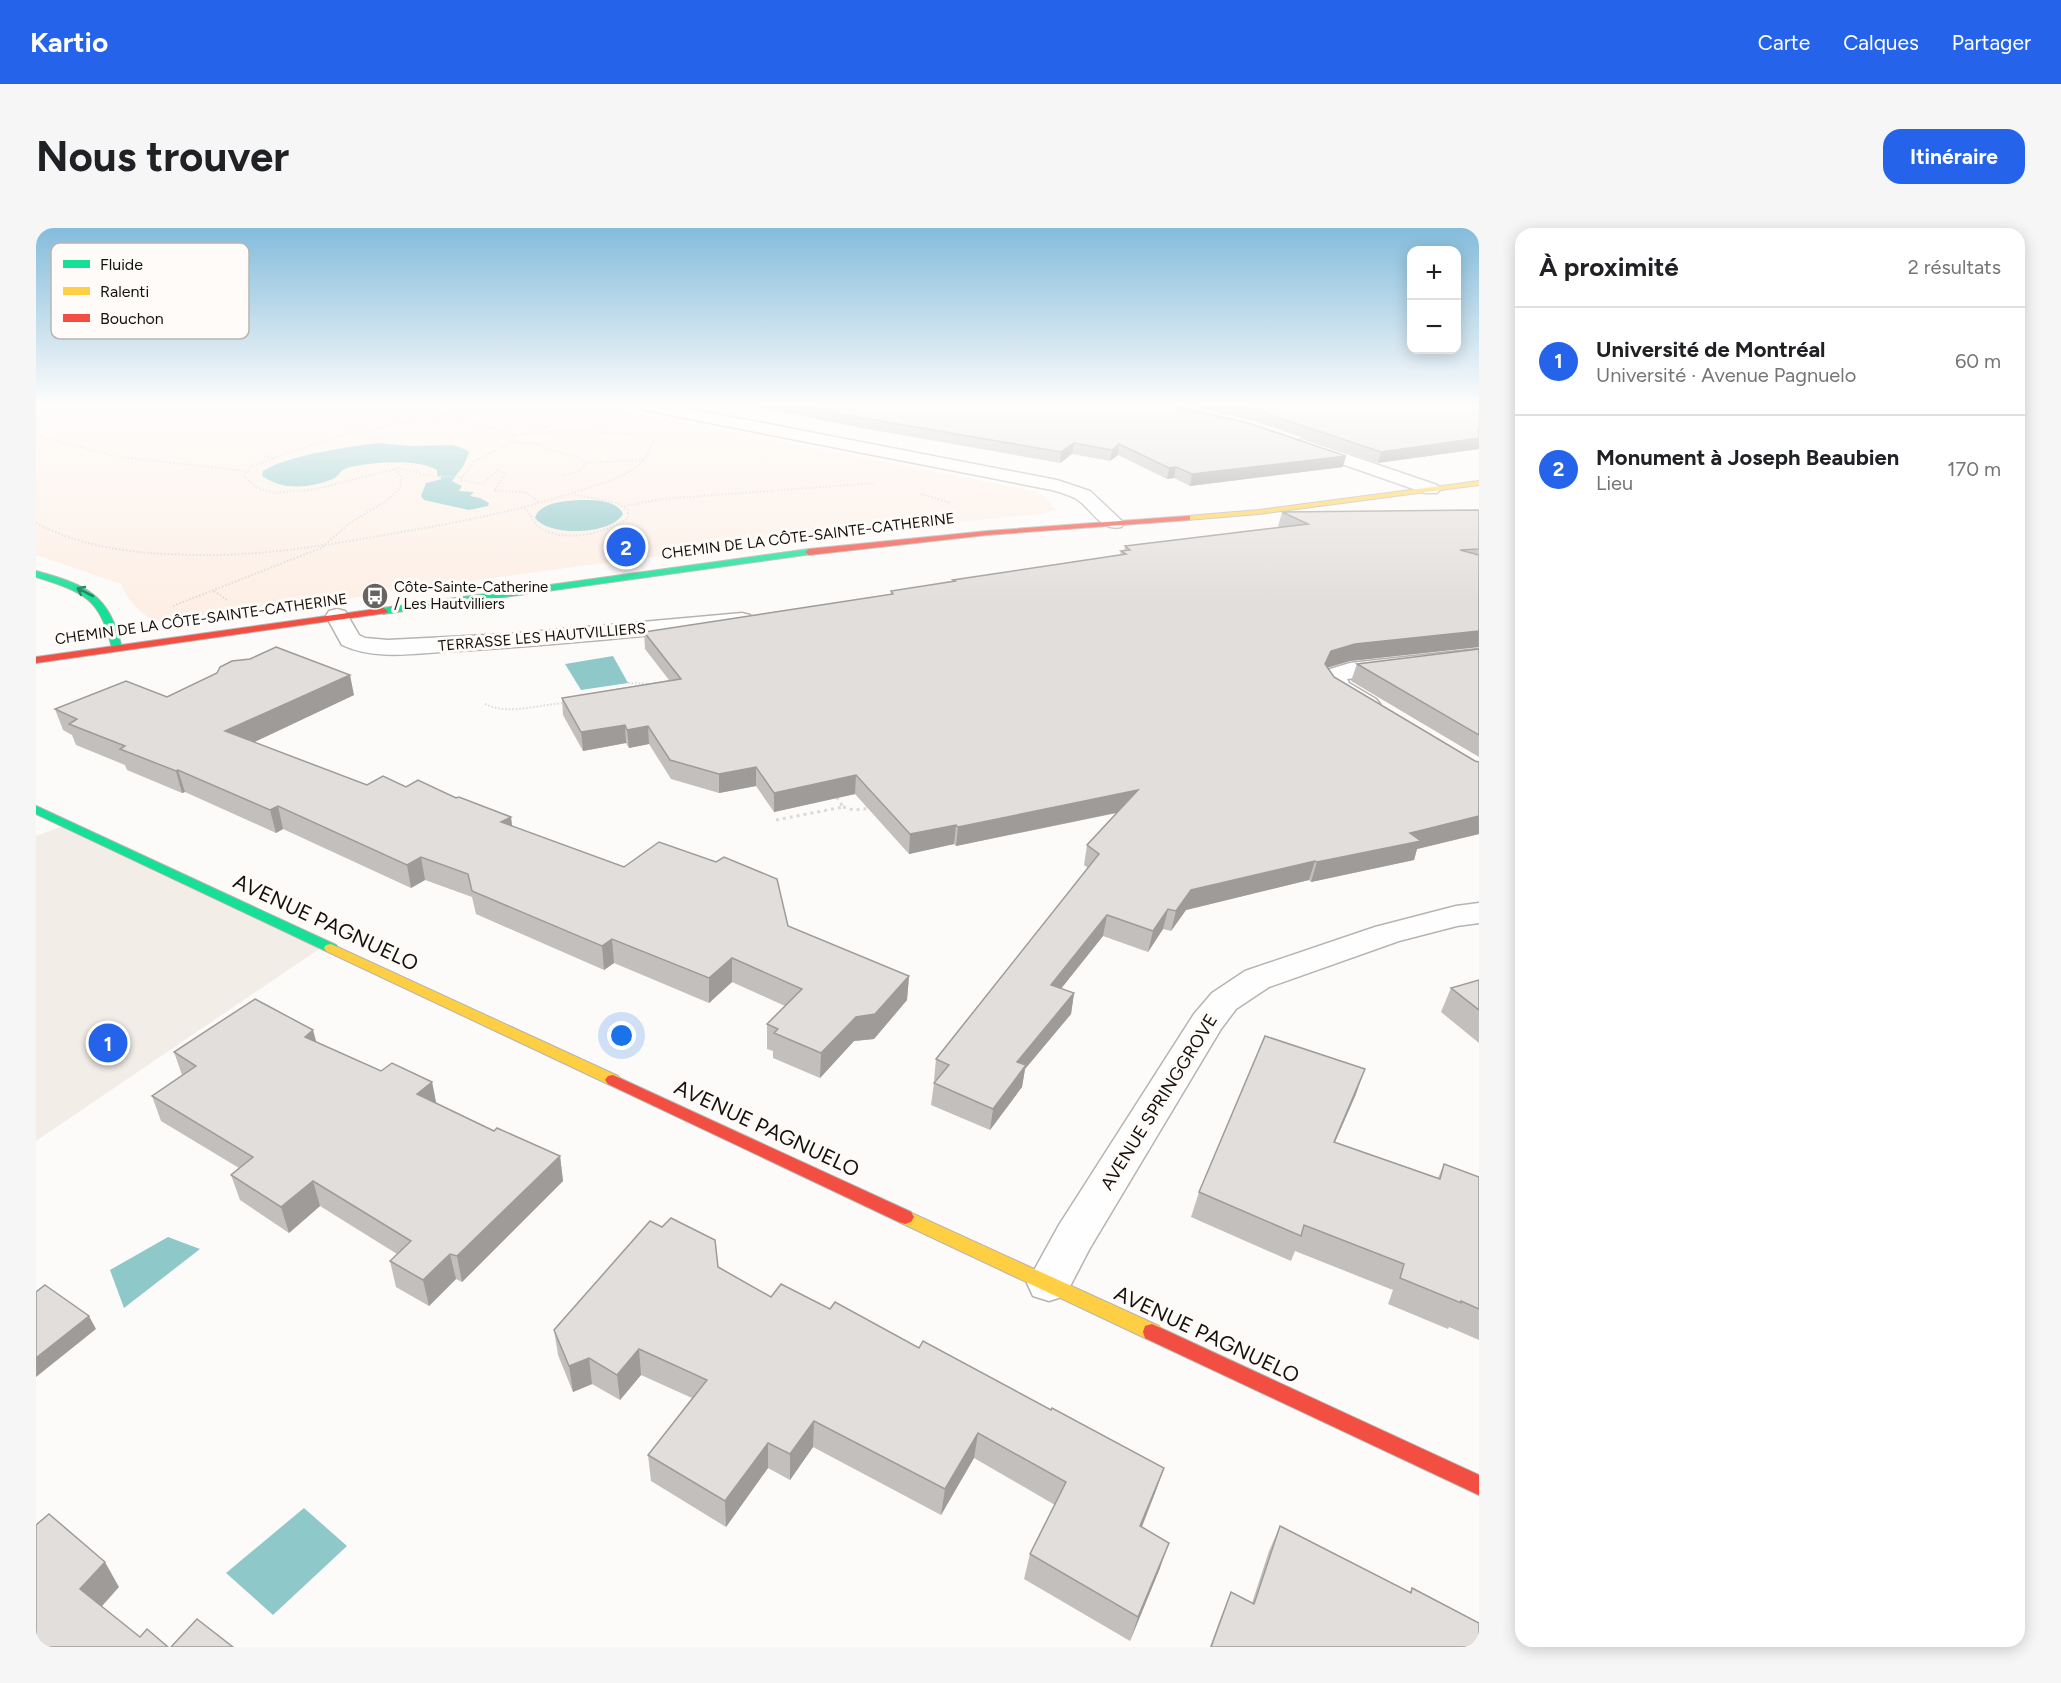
<!DOCTYPE html>
<html lang="fr">
<head>
<meta charset="utf-8">
<style>
  body { margin:0; font-family:Figtree,sans-serif; background:#f6f6f6; color:#202124 }
  .controls { position:absolute; right:18px; top:18px; display:grid; overflow:hidden; border-radius:12px; box-shadow:0 3px 15px #0003 }
  .controls button { width:54px; height:54px; display:grid; place-items:center; padding:0; border:0; border-bottom:2px solid #e0e0e0; background:#fff; color:#202124; font:30px sans-serif }
  .you { position:absolute; left:586px; top:808px; width:21px; height:21px; margin:-15px; border:4px solid #fff; border-radius:50%; background:#1a73e8; box-shadow:0 0 0 9px #1a73e833 }
  .badge { display:grid; place-items:center; width:39px; height:39px; border-radius:50%; background:#2563eb; color:#fff; font-size:20px; font-weight:700 }
  .pin { position:absolute; translate:-50% -50%; border:3px solid #fff; box-shadow:0 2px 6px #0006 }
  .list { margin:0; padding:0; list-style:none }
  h2 { display:flex; justify-content:space-between; align-items:center; height:78px; margin:0; padding:0 24px; font-size:26px }
  h2 small { font-size:20px; font-weight:400; color:#757577 }
  .list li { display:grid; grid-template-columns:39px 1fr auto; gap:18px; align-items:center; box-sizing:border-box; height:108px; padding:0 24px; border-top:2px solid #e0e0e0 }
  .list b { display:block; font-size:22px; white-space:nowrap }
  .list p { margin:0; font-size:20px; white-space:nowrap; color:#757577 }
  .list em { font-size:20px; font-style:normal; color:#757577 }
  .map { position:relative; flex:none; width:1443px; height:1419px; overflow:hidden; border-radius:18px }
  header { display:flex; align-items:center; gap:36px; box-sizing:border-box; height:84px; padding:0 30px; background:#2563eb; color:#fff }
  header strong { font-size:28px }
  nav { display:flex; gap:33px; margin-inline-start:auto; font-size:21px }
  .intro { display:flex; align-items:center; justify-content:space-between; box-sizing:border-box; height:144px; padding:0 36px }
  h1 { margin:0; font-size:42px }
  .button { padding:15px 27px; border-radius:18px; background:#2563eb; color:#fff; font-size:21px; font-weight:700 }
  main { display:flex; gap:36px; padding:0 36px }
  aside { flex:1; background:#fff; border-radius:18px; box-shadow:0 3px 15px #0003 }
  .map>svg:first-child { display:block }
  .built { fill:#f3ede8 }
  .green { fill:#fdefe5 }
  .water { fill:#8fc8c9 }
  .lines { fill:none; stroke-linecap:round; stroke-linejoin:round }
  .street-casing { stroke:#b7b3b0; stroke-width:3 }
  .fast-casing { stroke:#b7b3b0; stroke-width:2 }
  .slow-casing { stroke:#b7b3b0; stroke-width:2 }
  .jam-casing { stroke:#b7b3b0; stroke-width:2 }
  .path-far1 { stroke:#dbdada; stroke-width:2; stroke-dasharray:1.5 2; stroke-linecap:butt }
  .path { stroke:#dbdada; stroke-width:3; stroke-dasharray:3 4; stroke-linecap:butt }
  .street { fill:#fffefe; fill-rule:evenodd }
  .fast { fill:#16e098; fill-rule:evenodd }
  .slow { fill:#ffcf43; fill-rule:evenodd }
  .jam { fill:#f24e42; fill-rule:evenodd }
  .wall { fill:#c2bfbc }
  .shaded-wall { fill:#9e9b99 }
  .building { fill:#e2dedb; stroke:#9e9b99; stroke-width:1.5 }
  .oneway { stroke:#168359 }
  .labels { text-anchor:middle; dominant-baseline:central; stroke-width:6; stroke-linejoin:round; paint-order:stroke }
  .far-street-label { font-size:15px; fill:#16110d; stroke:#fefbf8 }
  .far-poi-label { font-size:15px; fill:#16110d; stroke:#fefbf8; text-anchor:start }
  .street-label { font-size:18px; fill:#16110d; stroke:#fefbf8 }
  .near-street-label { font-size:21px; fill:#16110d; stroke:#fefbf8 }
  .key { fill:#fefbf8; stroke:#b8b5b2; stroke-width:1.5 }
  .key-label { font-size:16px; fill:#16110d }
</style>
</head>
<body>
<header>
<strong>Kartio</strong>
<nav><a>Carte</a><a>Calques</a><a>Partager</a></nav>
</header>
<div class="intro"><h1>Nous trouver</h1><a class="button">Itinéraire</a></div>
<main>
<div class="map">
<svg width="1443" height="1419" viewBox="0 0 1443 1419">
  <rect width="100%" height="100%" fill="#fdfbf9"/>
  <polygon class="built" points="30,597 289,717 0,913 0,608"/>
  <path class="green" d="M 0,177 L 555,177 L 993,262 L 1008,268 L 1020,282 L 1006,286 C 788,305 572,334 355,364 L 352,360 L 337,362 L 338,367 L 141,395 C 118,395 109,390 95,373 C 90,367 87,363 85,356 L 0,327 Z"/>
  <g class="water">
    <path d="M 342,215 L 375,218 L 417,217 L 431,222 L 433,225 L 428,237 L 416,253 L 426,258 L 423,263 L 438,264 L 434,268 L 444,270 L 453,275 L 452,278 L 433,282 L 388,272 L 385,268 L 390,255 L 406,251 L 401,247 L 401,242 C 381,230 333,234 311,240 C 304,242 303,248 297,251 C 274,260 247,263 226,248 L 227,243 C 253,227 311,219 342,215 Z"/>
    <path d="M 545,272 C 558,272 581,272 587,286 C 575,307 513,309 499,290 C 503,274 530,273 545,272 Z"/>
    <polygon points="577,428 592,455 545,462 529,436"/>
    <polygon points="132,1009 164,1021 88,1080 74,1042"/>
    <polygon points="268,1280 311,1318 237,1387 190,1345"/>
  </g>
  <g class="lines">
    <defs>
      <g id="street">
        <path d="M 600,177 L 634,177 L 1021,252 L 1054,263 L 1088,295 L 1085,299 C 1064,304 1055,279 1039,270 C 1032,267 1024,264 1016,262 L 608,182 Z"/>
        <polygon points="1266,211 1401,257 1404,261 1401,265 1389,265 1260,220 1258,216"/>
        <path d="M 301,381 L 309,383 L 323,407 L 329,410 L 352,412 L 471,406 L 706,385 L 714,387 L 717,392 L 714,397 L 706,399 C 610,407 515,418 419,423 C 382,425 340,433 306,417 L 290,388 L 293,383 Z"/>
        <path d="M 1443,421 L 1443,435 L 1311,451 L 1313,455 L 1340,471 L 1344,476 L 1340,481 C 1321,486 1297,470 1286,454 L 1291,442 L 1314,435 Z"/>
        <polygon points="1443,675 1443,695 1421,698 1363,713 1233,759 1200,781 1185,801 1054,1020 1029,1068 1013,1073 997,1068 991,1055 1023,997 1158,786 1176,765 1209,743 1339,699 1420,678"/>
      </g>
      <g id="fast">
        <polygon points="773,321 776,322 776,326 347,386 342,383 347,380"/>
        <path d="M 0,343 C 51,357 73,366 86,420 L 84,422 L 76,420 C 64,369 47,364 0,349 Z"/>
        <polygon points="0,578 300,717 302,720 300,723 290,723 0,586"/>
      </g>
      <g id="slow">
        <polygon points="1443,253 1443,257 1223,286 1151,292 1147,290 1151,288 1223,282"/>
        <polygon points="295,716 582,848 585,852 582,856 572,856 290,723 288,720 290,717"/>
        <polygon points="869,982 1123,1098 1125,1104 1123,1110 1116,1112 1109,1110 863,994 860,989 863,984"/>
      </g>
      <g id="jam">
        <polygon points="1151,288 1154,288 1154,292 951,307 773,327 769,324 773,321 951,303"/>
        <polygon points="347,380 352,383 350,385 0,435 0,429"/>
        <polygon points="577,847 875,984 878,989 875,994 869,996 863,994 572,856 569,852 572,848"/>
        <polygon points="1116,1096 1443,1247 1443,1267 1109,1110 1107,1104 1109,1098"/>
      </g>
    </defs>
    <use href="#street" class="street-casing"/>
    <use href="#fast" class="fast-casing"/>
    <use href="#slow" class="slow-casing"/>
    <use href="#jam" class="jam-casing"/>
    <g class="path-far1">
      <polyline points="376,177 479,207 537,202 596,207"/>
      <polyline points="330,181 338,177"/>
      <polyline points="354,196 412,188"/>
      <polyline points="498,202 512,199"/>
      <polyline points="479,207 469,218 439,233 424,252 447,256 461,242 470,246 458,263 489,264 503,274"/>
      <polyline points="0,208 84,229 209,243"/>
      <polyline points="475,214 505,216 507,220 541,229 551,235 608,232"/>
      <polyline points="228,228 238,230 214,239 208,248 221,260 238,265 281,261 362,240 394,248 426,249"/>
      <polyline points="238,230 316,204 333,204 354,196 376,179"/>
      <polyline points="526,248 543,243 551,235"/>
      <polyline points="885,266 915,275"/>
      <polyline points="588,278 626,271 839,255"/>
      <path d="M 488,280 C 496,286 496,296 506,301 C 531,315 570,305 592,290 L 592,282 L 581,275 L 536,266"/>
      <path d="M 0,295 C 52,323 115,327 173,327 C 232,327 291,317 349,307 C 412,296 475,285 536,265 C 557,258 580,253 599,240 C 609,233 614,222 618,210"/>
      <polyline points="178,363 191,372"/>
      <polyline points="137,378 285,320 314,295 350,273 364,260 366,248 357,241"/>
      <polyline points="592,455 616,456"/>
      <path d="M 449,476 C 474,488 503,476 530,475"/>
    </g>
    <g class="path">
      <polyline points="807,579 818,582 836,580"/>
      <polyline points="740,592 807,579 800,568 802,568"/>
    </g>
    <use href="#street" class="street"/>
    <use href="#fast" class="fast"/>
    <use href="#slow" class="slow"/>
    <use href="#jam" class="jam"/>
  </g>
  <g class="wall">
    <polygon points="708,177 1132,177 1307,239 1154,258 1138,250 1131,251 1082,227 1074,233 1036,226 1024,235 826,200"/>
    <polygon points="1150,177 1443,177 1443,221 1342,235 1218,193"/>
    <polygon points="1443,282 1443,419 1314,433 1291,440 1298,449 1439,533 1443,534 1443,606 1381,621 1378,632 1275,654 1273,652 1150,682 1135,703 1127,701 1112,724 1067,708 1025,761 1038,765 1035,786 989,841 986,859 954,902 895,877 898,855 899,853 898,852 900,831 1052,640 1048,637 1051,617 1081,585 920,618 918,616 873,626 819,566 738,584 720,558 683,565 635,551 613,516 593,520 590,515 547,523 527,487 526,470 633,452 609,421 608,404 855,366 855,363 917,354 917,352 1084,327 1085,323 1088,323 1089,318 1243,300 1242,299 1246,284"/>
    <polygon points="1443,421 1443,529 1315,453 1321,436"/>
    <polygon points="318,467 218,514 331,557 370,559 476,598 752,698 873,748 871,772 838,811 818,813 784,850 737,830 737,823 731,821 731,796 749,778 696,754 673,775 578,735 568,742 440,686 436,669 389,652 375,660 247,601 240,605 149,564 146,565 91,542 89,537 40,517 36,507 27,502 19,481 131,469"/>
    <polygon points="1443,752 1443,815 1405,784 1415,760"/>
    <polygon points="281,814 345,843 396,854 400,875 458,903 524,928 527,953 426,1054 420,1051 393,1078 360,1059 354,1033 361,1026 284,978 253,1005 204,972 195,947 203,940 125,893 116,868 146,847 138,824"/>
    <polygon points="1320,866 1299,914 1402,950 1408,936 1443,949 1443,1112 1413,1099 1412,1101 1352,1076 1357,1062 1259,1023 1255,1033 1155,989 1163,964"/>
    <polygon points="682,1039 735,1069 794,1081 883,1120 1015,1182 1128,1240 1119,1265 1106,1299 1124,1340 1094,1413 988,1351 994,1326 1019,1277 938,1230 905,1287 777,1219 754,1252 732,1240 690,1299 615,1253 612,1227 656,1170 605,1147 584,1172 556,1156 537,1164 522,1127 518,1102"/>
    <polygon points="1244,1298 1374,1364 1376,1360 1443,1419 1174,1419 1185,1389 1195,1364 1216,1375 1233,1323"/>
  </g>
  <g class="shaded-wall">
    <polygon points="1443,203 1443,221 1342,235 1345,224"/>
    <polygon points="1038,215 1036,226 1024,235 1025,224"/>
    <polygon points="1083,216 1082,227 1074,233 1076,222"/>
    <polygon points="1310,228 1307,239 1154,258 1156,246"/>
    <polygon points="1140,239 1138,250 1131,251 1133,240"/>
    <polygon points="1443,403 1443,419 1314,433 1290,440 1289,436 1295,423 1319,416"/>
    <polygon points="314,447 318,467 195,525 189,503"/>
    <polygon points="589,497 590,515 547,523 545,504"/>
    <polygon points="612,498 613,516 593,520 591,502"/>
    <polygon points="720,539 720,558 683,565 683,546"/>
    <polygon points="142,542 149,564 146,565 140,543"/>
    <polygon points="820,547 819,566 738,584 738,565"/>
    <polygon points="1102,562 1098,581 920,618 922,599"/>
    <polygon points="242,578 247,601 240,605 234,582"/>
    <polygon points="1443,588 1443,606 1381,621 1378,632 1275,654 1281,634 1374,605"/>
    <polygon points="475,589 478,611 465,594"/>
    <polygon points="920,597 918,616 873,626 874,606"/>
    <polygon points="385,629 389,652 375,660 371,637"/>
    <polygon points="1279,633 1273,652 1150,682 1135,703 1140,683 1155,662"/>
    <polygon points="1132,681 1127,701 1112,724 1117,703"/>
    <polygon points="1071,687 1067,708 1011,778 1015,757"/>
    <polygon points="576,711 578,735 568,742 566,718"/>
    <polygon points="696,730 696,754 673,775 673,750"/>
    <polygon points="873,748 871,772 838,811 818,813 784,850 785,825 820,789"/>
    <polygon points="1038,765 1035,786 989,841 986,859 954,902 957,881 981,834"/>
    <polygon points="277,802 284,827 269,809"/>
    <polygon points="1329,841 1320,866 1288,939 1298,914"/>
    <polygon points="396,854 401,879 381,866"/>
    <polygon points="524,928 527,953 426,1054 421,1028"/>
    <polygon points="277,953 284,978 253,1005 245,979"/>
    <polygon points="414,1026 420,1051 393,1078 387,1052"/>
    <polygon points="53,1088 60,1101 0,1149 0,1130"/>
    <polygon points="603,1121 605,1147 584,1172 581,1147"/>
    <polygon points="553,1130 556,1156 537,1164 533,1138"/>
    <polygon points="778,1193 777,1219 754,1252 754,1226"/>
    <polygon points="942,1205 938,1230 905,1287 909,1261"/>
    <polygon points="732,1215 732,1240 690,1299 689,1273"/>
    <polygon points="1128,1240 1119,1265 1096,1323 1104,1298"/>
    <polygon points="1133,1315 1124,1340 1094,1413 1102,1389"/>
    <polygon points="69,1334 83,1359 59,1386 44,1361"/>
  </g>
  <g class="building">
    <polygon points="761,177 1132,177 1209,194 1310,228 1156,246 1140,239 1133,240 1083,216 1076,222 1038,215 1025,224 827,190"/>
    <polygon points="1197,177 1443,177 1443,203 1441,203 1443,204 1443,210 1345,224 1220,182"/>
    <polygon points="1443,282 1443,321 1424,322 1443,327 1443,403 1319,416 1295,423 1289,436 1298,449 1439,533 1443,534 1443,588 1374,605 1385,613 1281,634 1279,633 1155,662 1140,683 1132,681 1117,703 1071,687 1015,757 1038,765 981,834 990,837 957,881 898,855 913,837 900,831 1063,626 1051,617 1102,562 922,599 920,597 874,606 820,547 738,565 720,539 683,546 634,532 612,498 591,502 589,497 545,504 526,470 645,451 608,404 857,366 855,363 919,353 917,352 1090,326 1085,323 1094,322 1089,318 1272,296 1246,284"/>
    <polygon points="240,419 314,447 189,503 331,557 347,548 370,559 382,552 420,570 423,569 475,589 465,594 588,639 623,614 680,634 688,629 741,651 752,698 873,748 839,786 820,789 785,825 738,805 742,801 731,796 766,761 696,730 673,750 576,711 566,718 436,663 432,646 385,629 371,637 242,578 234,582 142,542 140,543 84,521 89,518 33,496 41,491 19,481 90,453 131,469 181,445 184,439 196,433 214,431"/>
    <polygon points="1443,421 1443,507 1321,436"/>
    <polygon points="1443,752 1443,782 1415,760"/>
    <polygon points="219,771 277,802 269,809 345,843 356,835 396,854 381,866 458,903 461,900 524,928 421,1028 414,1026 387,1052 354,1033 375,1013 277,953 245,979 195,947 217,929 116,868 160,838 138,824"/>
    <polygon points="1229,808 1329,841 1298,914 1404,951 1408,936 1443,949 1443,1081 1425,1073 1425,1075 1364,1050 1368,1036 1268,997 1265,1008 1163,964"/>
    <polygon points="635,990 679,1012 682,1039 735,1069 745,1056 794,1081 799,1074 883,1120 887,1113 1015,1182 1016,1180 1128,1240 1104,1298 1133,1315 1102,1389 994,1326 1030,1254 942,1205 909,1261 778,1193 754,1226 732,1215 689,1273 612,1227 671,1152 603,1121 581,1147 553,1130 533,1138 518,1102 614,993 626,999"/>
    <polygon points="9,1057 53,1088 0,1130 0,1064"/>
    <polygon points="13,1286 69,1334 44,1361 104,1409 111,1401 132,1419 0,1419 0,1297"/>
    <polygon points="1244,1298 1375,1365 1376,1360 1443,1395 1443,1419 1175,1419 1195,1364 1218,1376"/>
    <polygon points="161,1391 197,1419 135,1419"/>
  </g>
  <defs><path id="oneway-shaft" d="M-6 0H5M1.5-3L5.5 0L1.5 3" fill="none" stroke-width="1.6" stroke-linecap="round" stroke-linejoin="round" transform="scale(1.5)"/></defs>
  <use class="oneway" href="#oneway-shaft" transform="translate(49 364) rotate(-153)"/>
  <linearGradient id="sky" x2="0" y2="1"><stop stop-color="#84bcdc"/><stop offset="0.47" stop-color="#fefdfc"/><stop offset="1" stop-color="#fefdfc" stop-opacity="0"/></linearGradient>
  <rect width="1443" height="376" fill="url(#sky)"/>
  <defs>
    <symbol id="bus-disc" viewBox="-11 -11 22 22"><circle r="9.5" fill="#676360" stroke="#fefbf8"/><path d="M-5-6H5V4H4V6H2V4H-2V6H-4V4H-5ZM-3.5-4V0h7V-4ZM-3.5 1.2v1.5H-2V1.2ZM2 1.2v1.5H3.5V1.2Z" fill="#fff"/></symbol>
  </defs>
  <g fill-rule="evenodd">
    <use href="#bus-disc" x="324" y="353" width="30" height="30"/>
  </g>
  <g class="labels">
    <g class="far-street-label">
      <text transform="translate(772 308) rotate(-7)">CHEMIN DE LA CÔTE-SAINTE-CATHERINE</text>
      <text transform="translate(165 391) rotate(-8)">CHEMIN DE LA CÔTE-SAINTE-CATHERINE</text>
      <text transform="translate(506 409) rotate(-5)">TERRASSE LES HAUTVILLIERS</text>
    </g>
    <g class="far-poi-label">
      <text x="358" y="359">Côte-Sainte-Catherine<tspan x="358" dy="17">/ Les Hautvilliers</tspan></text>
    </g>
    <g class="street-label">
      <text transform="translate(1123 874) rotate(-58)">AVENUE SPRINGGROVE</text>
    </g>
    <g class="near-street-label">
      <text transform="translate(290 694) rotate(25)">AVENUE PAGNUELO</text>
      <text transform="translate(731 900) rotate(25)">AVENUE PAGNUELO</text>
      <text transform="translate(1171 1106) rotate(25)">AVENUE PAGNUELO</text>
    </g>
  </g>
  <rect x="15" y="15" width="198" height="96" rx="9" class="key"/>
  <rect x="27" y="32" width="27" height="8" fill="#16e098"/>
  <rect x="27" y="59" width="27" height="8" fill="#ffcf43"/>
  <rect x="27" y="86" width="27" height="8" fill="#f24e42"/>
  <g class="key-label">
    <text x="64" y="42">Fluide</text>
    <text x="64" y="69">Ralenti</text>
    <text x="64" y="96">Bouchon</text>
  </g>
</svg>
<div class="controls">
<button>+</button>
<button>−</button>
</div>
<div class="you"></div>
<div class="pin badge" style="left:72px;top:815px">1</div>
<div class="pin badge" style="left:590px;top:319px">2</div>
</div>
<aside>
<h2>À proximité<small>2 résultats</small></h2>
<ul class="list">
<li><span class="badge">1</span><div><b>Université de Montréal</b><p>Université · Avenue Pagnuelo</p></div><em>60 m</em></li>
<li><span class="badge">2</span><div><b>Monument à Joseph Beaubien</b><p>Lieu</p></div><em>170 m</em></li>
</ul>
</aside>
</main>
</body>
</html>
